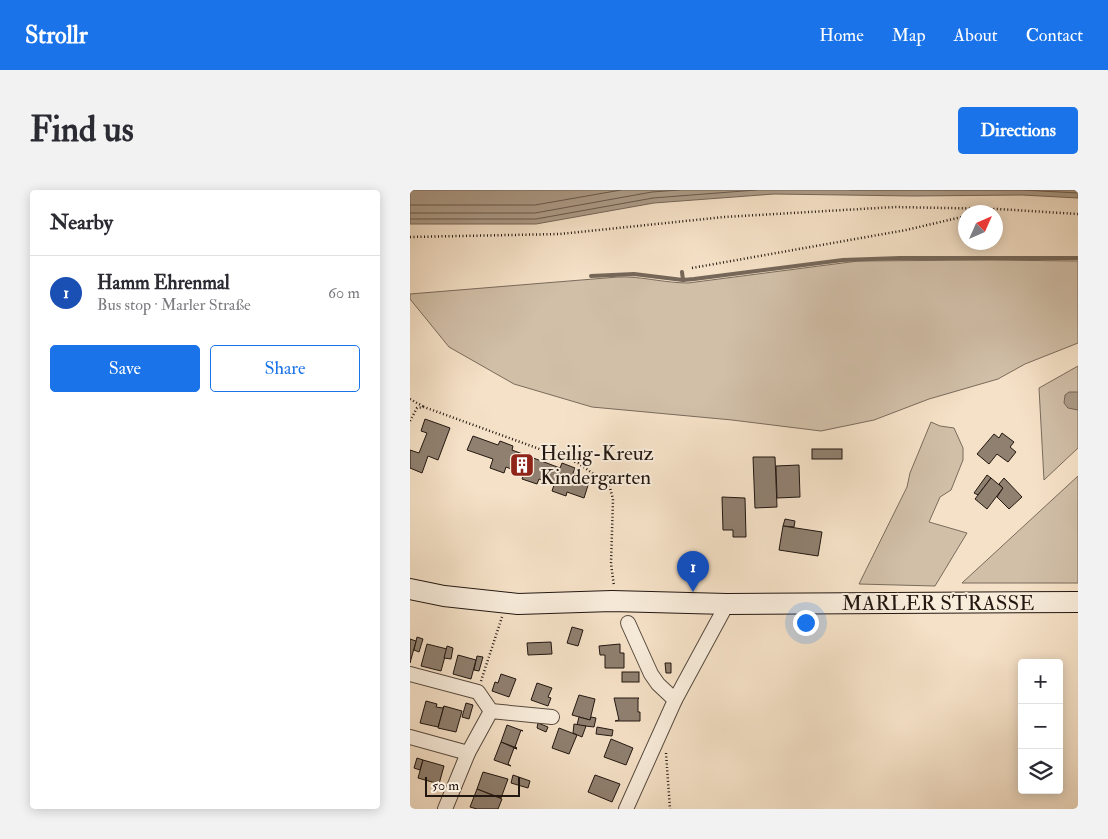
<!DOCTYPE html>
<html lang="en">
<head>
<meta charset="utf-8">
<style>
  body { margin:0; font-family:"IM FELL Double Pica",serif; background:#f2f2f3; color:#2b2b33 }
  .controls { position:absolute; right:15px; bottom:15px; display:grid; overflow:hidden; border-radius:5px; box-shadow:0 2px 12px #0003 }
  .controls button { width:45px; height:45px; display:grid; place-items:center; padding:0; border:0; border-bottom:1px solid #e1e1e2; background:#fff; color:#2b2b33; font:25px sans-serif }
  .compass { position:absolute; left:548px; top:15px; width:45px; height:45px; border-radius:50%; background:#fff; box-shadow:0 2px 12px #0003; rotate:45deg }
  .scale { position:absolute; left:15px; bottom:12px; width:95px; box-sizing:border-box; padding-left:5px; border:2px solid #221711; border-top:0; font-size:14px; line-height:18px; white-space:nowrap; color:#221711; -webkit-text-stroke:4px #f8ecdb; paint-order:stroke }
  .you { position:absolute; left:395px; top:432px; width:18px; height:18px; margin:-12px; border:4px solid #fff; border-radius:50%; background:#1a73e8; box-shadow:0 0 0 8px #1a73e833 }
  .badge { display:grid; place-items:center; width:32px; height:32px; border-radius:50%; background:#1a73e8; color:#fff; font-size:16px; font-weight:700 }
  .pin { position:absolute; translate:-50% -41px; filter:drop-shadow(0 1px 2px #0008) }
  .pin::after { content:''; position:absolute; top:26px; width:18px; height:15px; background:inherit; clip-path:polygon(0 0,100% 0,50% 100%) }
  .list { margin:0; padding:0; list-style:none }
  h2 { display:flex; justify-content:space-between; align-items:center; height:65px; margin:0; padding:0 20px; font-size:21px }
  h2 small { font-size:16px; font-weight:400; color:#7c7c81 }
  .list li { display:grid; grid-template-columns:32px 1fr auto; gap:15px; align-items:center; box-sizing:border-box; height:75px; padding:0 20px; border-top:1px solid #e1e1e2 }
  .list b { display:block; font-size:19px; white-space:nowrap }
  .list p { margin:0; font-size:16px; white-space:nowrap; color:#7c7c81 }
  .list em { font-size:16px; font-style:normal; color:#7c7c81 }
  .actions { display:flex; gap:10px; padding:15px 20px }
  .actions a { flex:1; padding:11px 0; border:1px solid #1a73e8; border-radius:5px; text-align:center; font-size:18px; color:#1a73e8 }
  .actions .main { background:#1a73e8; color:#fff }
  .icon { flex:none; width:28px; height:28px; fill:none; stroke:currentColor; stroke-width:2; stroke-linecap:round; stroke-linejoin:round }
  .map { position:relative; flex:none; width:668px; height:619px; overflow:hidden; border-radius:5px }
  header { display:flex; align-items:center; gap:30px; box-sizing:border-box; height:70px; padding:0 25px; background:#1a73e8; color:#fff }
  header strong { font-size:24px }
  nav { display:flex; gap:28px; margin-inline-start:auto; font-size:18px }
  .intro { display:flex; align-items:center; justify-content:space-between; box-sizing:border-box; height:120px; padding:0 30px }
  h1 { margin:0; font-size:35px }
  .button { padding:12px 22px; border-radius:5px; background:#1a73e8; color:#fff; font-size:18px; font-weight:700 }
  main { display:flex; gap:30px; padding:0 30px }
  aside { flex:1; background:#fff; border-radius:5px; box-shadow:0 2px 12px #0003 }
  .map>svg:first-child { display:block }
  .green { fill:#d1bfa8; stroke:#7a6b5c }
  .water { fill:#ad9c89; stroke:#756759 }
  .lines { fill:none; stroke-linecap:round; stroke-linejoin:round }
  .shore { stroke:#685a4d; stroke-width:1 }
  .stream { stroke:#756759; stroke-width:4 }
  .building { fill:#908070; stroke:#221711 }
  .street-casing { stroke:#574a3e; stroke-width:16 }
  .secondary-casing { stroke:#221711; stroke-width:22 }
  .path { stroke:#221711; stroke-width:2.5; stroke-dasharray:1 2.5; stroke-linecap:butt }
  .street { stroke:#f8ecdb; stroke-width:14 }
  .secondary { stroke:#f8ecdb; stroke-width:20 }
  .labels { text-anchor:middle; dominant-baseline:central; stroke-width:4; stroke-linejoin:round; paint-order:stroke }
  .poi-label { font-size:21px; fill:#221711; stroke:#f8ecdb; text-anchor:start }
  .street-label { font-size:21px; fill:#221711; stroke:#f8ecdb }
</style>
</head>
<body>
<header>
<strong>Strollr</strong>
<nav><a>Home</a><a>Map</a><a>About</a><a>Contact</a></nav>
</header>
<div class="intro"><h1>Find us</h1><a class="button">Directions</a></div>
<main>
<aside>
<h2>Nearby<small></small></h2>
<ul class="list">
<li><span class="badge" style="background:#1a4fb4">1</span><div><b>Hamm Ehrenmal</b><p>Bus stop · Marler Straße</p></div><em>60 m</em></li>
</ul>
<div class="actions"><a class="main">Save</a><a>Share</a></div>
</aside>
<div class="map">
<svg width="668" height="619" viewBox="0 0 668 619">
  <rect width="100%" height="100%" fill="#f5e1c7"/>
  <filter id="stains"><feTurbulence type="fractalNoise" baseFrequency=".004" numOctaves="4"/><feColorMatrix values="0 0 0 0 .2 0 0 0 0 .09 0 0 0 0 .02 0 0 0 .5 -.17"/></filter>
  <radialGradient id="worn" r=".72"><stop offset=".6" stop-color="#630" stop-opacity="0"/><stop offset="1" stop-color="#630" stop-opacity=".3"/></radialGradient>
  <g class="green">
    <path d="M 578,70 L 668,71 L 668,153 L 615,174 L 588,189 L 519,209 L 464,230 L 411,241 L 322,230 L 182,217 L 104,194 L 39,157 L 0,109 L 0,104 L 208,87 C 231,86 254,93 278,93 L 448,71 Z"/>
    <polygon points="668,176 668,258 634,290 629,198"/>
    <polygon points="521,232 530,236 544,238 553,258 553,270 541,300 530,307 519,332 557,343 525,396 449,394 497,297 500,283"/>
    <polygon points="668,286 668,393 552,393"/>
  </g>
  <g class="water">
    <polygon points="0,0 668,0 668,8 612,5 503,6 364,4 244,13 126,34 0,34"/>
    <polygon points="659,202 668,202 668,220 658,218 654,213 655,205"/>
  </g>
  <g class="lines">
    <g class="shore">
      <polyline points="440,0 612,0 668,3"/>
      <polyline points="0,15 125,15 211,0"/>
      <polyline points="0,23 125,23 242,2 269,0"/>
      <polyline points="0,29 126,29 243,8 346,0"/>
    </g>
    <g class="stream">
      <polyline points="272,82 273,90 284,89 433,70 490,68 668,68"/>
      <polyline points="181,86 224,84 273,90"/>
    </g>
  </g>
  <g class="building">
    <polygon points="15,229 40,238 28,270 18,266 12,283 0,278 0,260 9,263 17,243 11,241"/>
    <polygon points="592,243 604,252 600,257 606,262 598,272 587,264 579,274 567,264 584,244 589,248"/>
    <polygon points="63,246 88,255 90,251 103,256 102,260 150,278 152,273 165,278 163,283 180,289 174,308 157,302 156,306 142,301 144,295 129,289 127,294 112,289 114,284 96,277 94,283 80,278 83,269 57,260"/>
    <rect x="402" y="259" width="30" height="10"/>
    <polygon points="343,267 365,267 367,317 345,318"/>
    <polygon points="389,275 390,307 367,308 366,276"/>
    <polygon points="577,285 581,288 568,305 564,303"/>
    <polygon points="581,288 593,298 577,319 565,309"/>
    <polygon points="594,288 612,307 599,319 587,307 593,298 589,294"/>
    <polygon points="312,307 335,308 336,347 323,347 323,340 313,340"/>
    <polygon points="375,329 385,331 384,337 373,336"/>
    <polygon points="373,336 412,342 408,366 369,360"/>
    <polygon points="162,437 173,440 168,456 157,453"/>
    <polygon points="7,447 13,449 9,462 4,460"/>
    <polygon points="0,449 6,451 0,473"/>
    <polygon points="141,452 142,464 118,465 117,453"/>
    <polygon points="17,454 37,459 31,481 11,476"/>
    <polygon points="210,454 210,463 214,463 214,478 195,478 195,465 190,465 189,456"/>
    <polygon points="37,456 43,458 41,469 34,468"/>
    <polygon points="48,465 66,470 61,489 43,484"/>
    <polygon points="67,466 73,467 69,481 64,480"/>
    <polygon points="255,473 261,473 261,483 256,483"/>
    <rect x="212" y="482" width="17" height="10"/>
    <polygon points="91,484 106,489 99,507 82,501 85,492 88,493"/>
    <polygon points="127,493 142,498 138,507 141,508 138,516 121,510"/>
    <polygon points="169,505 185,509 180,530 162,525"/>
    <polygon points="204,508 229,508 228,509 228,522 230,522 230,531 205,531 209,530"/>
    <polygon points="16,511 27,514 26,517 33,518 34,516 28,537 10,533"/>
    <polygon points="56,513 63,515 59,529 52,527"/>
    <polygon points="34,516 52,521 46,542 28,538"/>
    <polygon points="169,527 180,530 181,527 186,528 184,537 167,535"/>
    <polygon points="128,533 138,537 136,542 127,538"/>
    <polygon points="164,534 176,536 172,547 163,543"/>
    <polygon points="97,535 113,541 111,540 105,557 107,558 91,552"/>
    <polygon points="187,537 203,540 202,546 186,544"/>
    <polygon points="149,538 167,545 159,564 142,558"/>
    <polygon points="201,549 223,558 216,575 194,567"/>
    <polygon points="91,552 107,559 104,558 98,574 101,576 84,570"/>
    <polygon points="7,568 13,570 10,580 4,578"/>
    <polygon points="13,570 34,576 29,594 8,588"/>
    <polygon points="73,582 98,589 91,608 67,599"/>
    <polygon points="103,585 120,591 118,598 101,593"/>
    <polygon points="185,585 210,594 202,612 178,602"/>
    <polygon points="67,599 92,609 88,619 67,619 60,617"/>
  </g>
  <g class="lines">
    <defs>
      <g id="street">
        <polyline points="218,433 241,484 248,494 265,510"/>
        <polyline points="0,484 68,502 81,521"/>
        <polyline points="0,547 58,563"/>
        <polyline points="35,619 58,563 81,521 142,527"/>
        <polyline points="216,619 265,510 317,414"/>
      </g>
      <polyline id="secondary" points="0,399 34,406 108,414 202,411 317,414 668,412"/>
    </defs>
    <use href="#street" class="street-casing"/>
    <use href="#secondary" class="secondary-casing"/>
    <g class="path">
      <polyline points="573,22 584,20"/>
      <polyline points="0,47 150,44 314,27 485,17 588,19 668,24"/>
      <polyline points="282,78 496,40 556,26"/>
      <polyline points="0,209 14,217"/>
      <polyline points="0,231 7,218 14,217 168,273 192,290 200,298 203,309 201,374 204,396"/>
      <polyline points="71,491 92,427"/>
      <polyline points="256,563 260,619"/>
    </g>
    <use href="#street" class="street"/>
    <use href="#secondary" class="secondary"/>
  </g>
  <defs>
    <symbol id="building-square" viewBox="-11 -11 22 22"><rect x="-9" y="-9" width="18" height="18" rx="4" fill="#8f2418" stroke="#f8ecdb"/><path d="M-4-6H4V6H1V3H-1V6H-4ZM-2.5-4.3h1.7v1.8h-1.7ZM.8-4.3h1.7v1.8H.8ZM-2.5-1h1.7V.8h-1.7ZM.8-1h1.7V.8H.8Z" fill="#fff"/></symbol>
  </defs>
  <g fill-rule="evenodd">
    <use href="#building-square" x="98" y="261" width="28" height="28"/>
  </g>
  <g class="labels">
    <g class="poi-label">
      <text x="130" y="263">Heilig-Kreuz<tspan x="130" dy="24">Kindergarten</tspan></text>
    </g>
    <g class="street-label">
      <text x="528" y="413">MARLER STRASSE</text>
    </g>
  </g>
  <rect width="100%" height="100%" filter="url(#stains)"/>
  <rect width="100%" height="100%" fill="url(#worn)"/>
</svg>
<div class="controls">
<button>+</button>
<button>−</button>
<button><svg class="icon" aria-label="layers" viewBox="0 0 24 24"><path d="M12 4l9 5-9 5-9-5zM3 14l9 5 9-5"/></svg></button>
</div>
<svg class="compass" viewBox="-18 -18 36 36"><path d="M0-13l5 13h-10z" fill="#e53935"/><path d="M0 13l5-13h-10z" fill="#7c7c81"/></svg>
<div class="scale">50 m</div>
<div class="you"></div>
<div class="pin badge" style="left:283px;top:402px;background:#1a4fb4">1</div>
</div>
</main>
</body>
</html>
